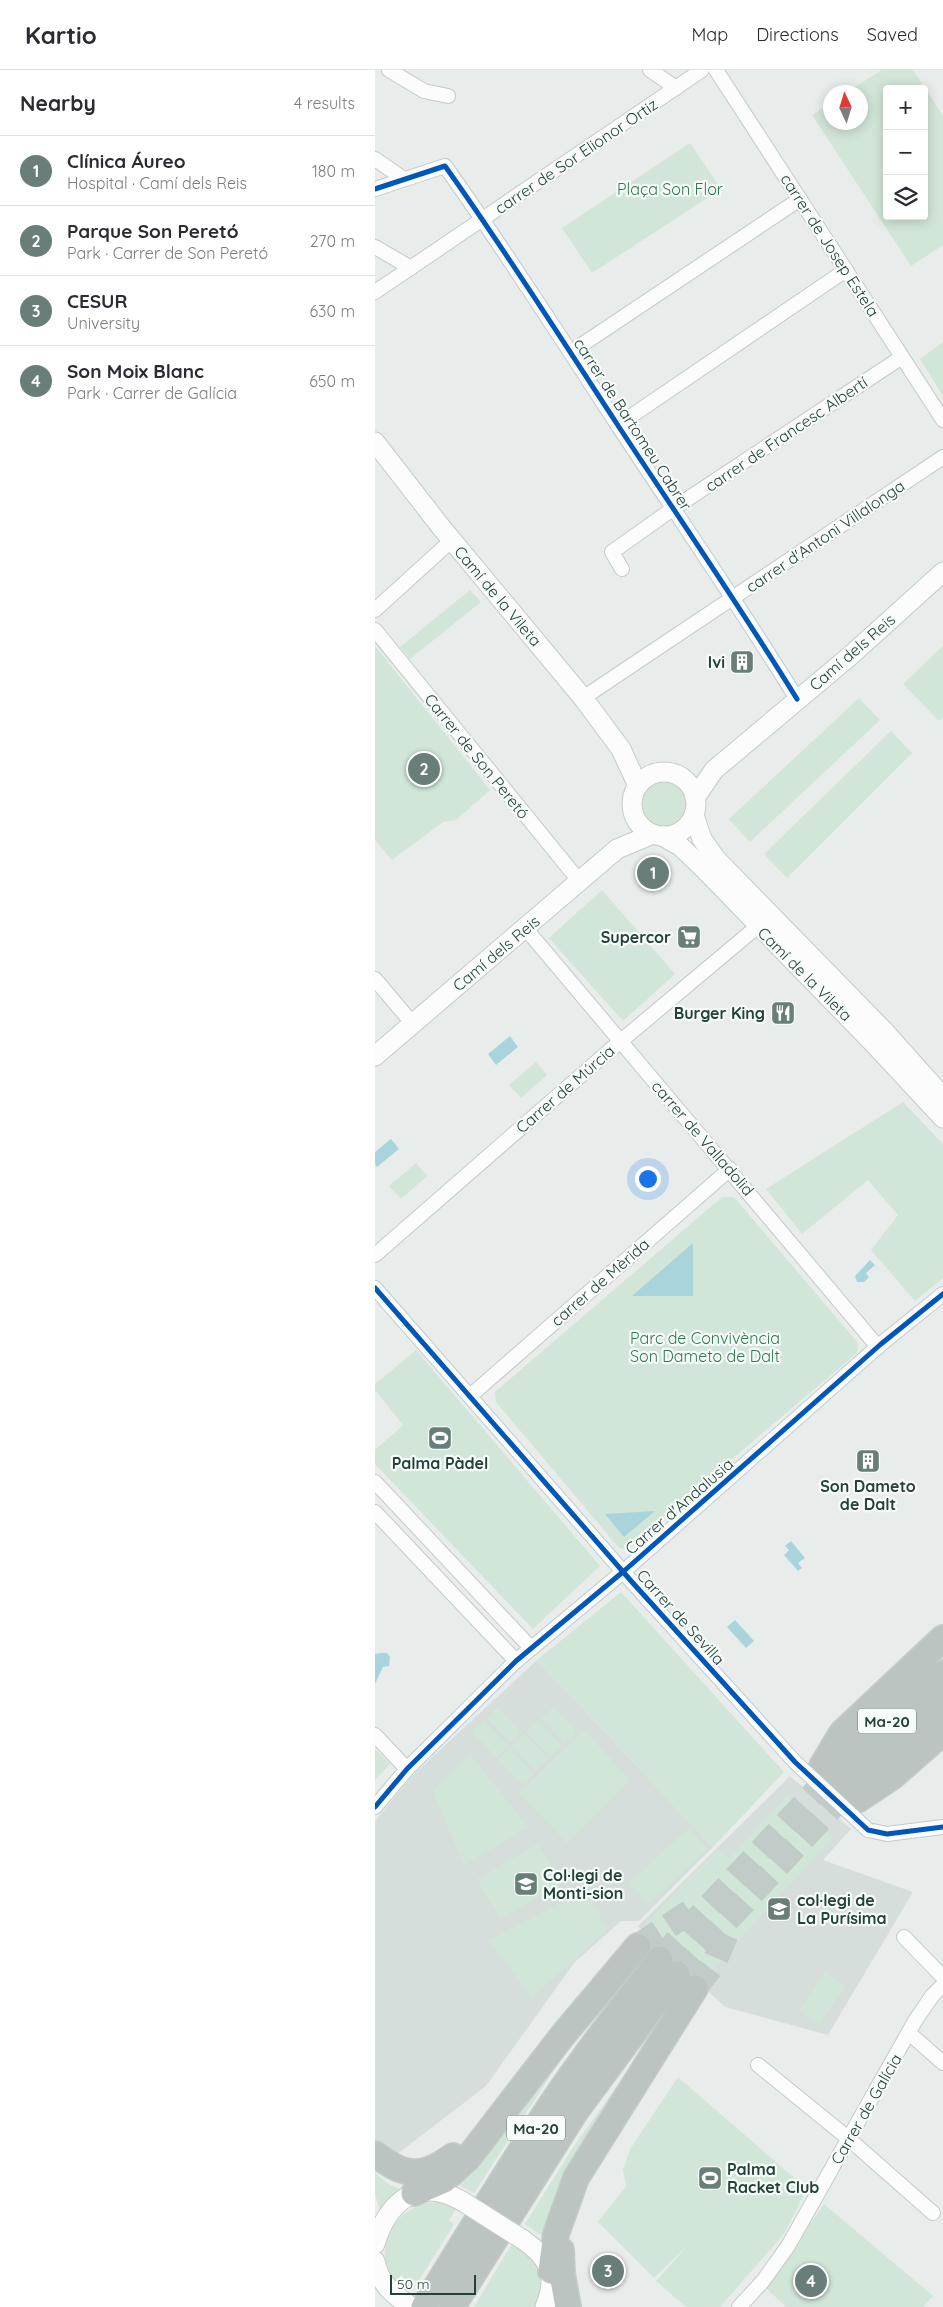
<!DOCTYPE html>
<html lang="en">
<head>
<meta charset="utf-8">
<style>
  body { margin:0; font-family:Quicksand,sans-serif; background:#f7f7f7; color:#2b2b33 }
  .controls { position:absolute; right:15px; top:15px; display:grid; overflow:hidden; border-radius:5px; box-shadow:0 2px 12px #0003 }
  .controls button { width:45px; height:45px; display:grid; place-items:center; padding:0; border:0; border-bottom:1px solid #e1e1e2; background:#fff; color:#2b2b33; font:25px sans-serif }
  .compass { position:absolute; left:448px; top:15px; width:45px; height:45px; border-radius:50%; background:#fff; box-shadow:0 2px 12px #0003; rotate:356deg }
  .scale { position:absolute; left:15px; bottom:12px; width:86px; box-sizing:border-box; padding-left:5px; border:2px solid #24423a; border-top:0; font-size:14px; line-height:18px; white-space:nowrap; color:#24423a; -webkit-text-stroke:4px #f7fbf9; paint-order:stroke }
  .you { position:absolute; left:272px; top:1108px; width:18px; height:18px; margin:-12px; border:4px solid #fff; border-radius:50%; background:#1a73e8; box-shadow:0 0 0 8px #1a73e833 }
  .badge { display:grid; place-items:center; width:32px; height:32px; border-radius:50%; background:#697e78; color:#fff; font-size:16px; font-weight:700 }
  .pin { position:absolute; translate:-50% -50%; border:2px solid #fff; box-shadow:0 1px 5px #0006 }
  .list { margin:0; padding:0; list-style:none }
  h2 { display:flex; justify-content:space-between; align-items:center; height:65px; margin:0; padding:0 20px; font-size:21px }
  h2 small { font-size:16px; font-weight:400; color:#7c7c81 }
  .list li { display:grid; grid-template-columns:32px 1fr auto; gap:15px; align-items:center; box-sizing:border-box; height:70px; padding:0 20px; border-top:1px solid #e1e1e2 }
  .list b { display:block; font-size:19px; white-space:nowrap }
  .list p { margin:0; font-size:16px; white-space:nowrap; color:#7c7c81 }
  .list em { font-size:16px; font-style:normal; color:#7c7c81 }
  .icon { flex:none; width:28px; height:28px; fill:none; stroke:currentColor; stroke-width:2; stroke-linecap:round; stroke-linejoin:round }
  .map { position:relative; flex:none; width:568px; height:2237px; overflow:hidden }
  header { display:flex; align-items:center; gap:30px; box-sizing:border-box; height:70px; padding:0 25px; background:#fff; border-bottom:1px solid #e1e1e2 }
  header strong { font-size:24px }
  nav { display:flex; gap:28px; margin-inline-start:auto; font-size:18px }
  main { display:flex }
  aside { flex:1; background:#fff }
  .map>svg:first-child { display:block }
  .built { fill:#d6dedb }
  .green { fill:#d1e6d8; fill-rule:evenodd }
  .water { fill:#a9d4db }
  .lines { fill:none; stroke-linecap:round; stroke-linejoin:round }
  .highway-tunnel { stroke:#c1cbc8; stroke-width:25; stroke-dasharray:25 12; stroke-linecap:butt }
  .street-casing { stroke:#c5cac8; stroke-width:16 }
  .secondary-casing { stroke:#c3cbc8; stroke-width:21 }
  .highway-casing { stroke:#c3ccc9; stroke-width:28 }
  .street { stroke:#fcfcfc; stroke-width:14 }
  .secondary { stroke:#fcfcfc; stroke-width:19 }
  .highway { stroke:#bcc4c2; stroke-width:25 }
  .street-bridge-casing { stroke:#c5cac8; stroke-width:16; stroke-linecap:butt }
  .secondary-bridge-casing { stroke:#c3cbc8; stroke-width:21; stroke-linecap:butt }
  .street-bridge { stroke:#fcfcfc; stroke-width:14 }
  .secondary-bridge { stroke:#fcfcfc; stroke-width:19 }
  .cycleway-casing { stroke:#f7fbf9; stroke-width:8 }
  .cycleway { stroke:#0057b8; stroke-width:5 }
  .labels { text-anchor:middle; dominant-baseline:central; stroke-width:4.5; stroke-linejoin:round; paint-order:stroke }
  .shield { fill:#f7fbf9; stroke:#637a73; stroke-width:1 }
  .shield-label { font-size:15px; font-weight:bold; fill:#24423a }
  .street-label { font-size:16px; fill:#24423a; stroke:#f7fbf9 }
  .park-label { font-size:16px; fill:#2d7a4b; stroke:#f7fbf9 }
  .poi-label { font-size:16px; font-weight:bold; fill:#24423a; stroke:#f7fbf9; text-anchor:end }
</style>
</head>
<body>
<header>
<strong>Kartio</strong>
<nav><a>Map</a><a>Directions</a><a>Saved</a></nav>
</header>
<main>
<aside>
<h2>Nearby<small>4 results</small></h2>
<ul class="list">
<li><span class="badge">1</span><div><b>Clínica Áureo</b><p>Hospital · Camí dels Reis</p></div><em>180 m</em></li>
<li><span class="badge">2</span><div><b>Parque Son Peretó</b><p>Park · Carrer de Son Peretó</p></div><em>270 m</em></li>
<li><span class="badge">3</span><div><b>CESUR</b><p>University</p></div><em>630 m</em></li>
<li><span class="badge">4</span><div><b>Son Moix Blanc</b><p>Park · Carrer de Galícia</p></div><em>650 m</em></li>
</ul>
</aside>
<div class="map">
<svg width="568" height="2237" viewBox="0 0 568 2237">
  <rect width="100%" height="100%" fill="#e8edeb"/>
  <g class="built">
    <polygon points="162,1590 338,1777 264,1851 246,1851 199,1893 111,2016 21,2085 0,2070 0,1751 37,1706"/>
    <polygon points="415,1706 476,1759 448,1790 538,1822 453,1965 350,1937 263,1856"/>
  </g>
  <g class="green">
    <path d="M 507,0 L 538,0 L 568,46 L 568,175 L 536,196 L 437,45 L 455,33 L 456,52 L 486,52 L 486,22 L 472,22 ZM 512,19 L 549,19 L 549,146 L 512,146 Z"/>
    <polygon points="315,73 346,119 217,203 187,158"/>
    <polygon points="568,272 568,326 545,289"/>
    <polygon points="95,520 106,532 35,589 25,577"/>
    <polygon points="0,576 115,720 81,750 68,752 17,790 0,770"/>
    <polygon points="568,576 568,647 564,651 528,614"/>
    <polygon points="484,628 505,650 375,772 354,749"/>
    <polygon points="516,661 537,683 412,808 389,784"/>
    <circle cx="290" cy="733" r="26"/>
    <polygon points="227,820 300,904 248,951 174,868"/>
    <polygon points="161,992 172,1005 146,1028 134,1015"/>
    <polygon points="528,1032 568,1074 568,1208 540,1231 496,1180 523,1145 493,1110 427,1164 391,1119"/>
    <polygon points="41,1093 52,1106 26,1129 14,1116"/>
    <polygon points="347,1127 359,1127 483,1273 482,1283 251,1479 244,1478 121,1332 120,1322"/>
    <polygon points="41,1280 225,1496 158,1559 0,1394 0,1380 28,1355 0,1320 0,1314"/>
    <polygon points="246,1522 409,1702 338,1777 162,1590"/>
    <polygon points="123,1637 146,1662 135,1672 112,1648"/>
    <polygon points="179,1637 202,1662 190,1673 166,1648"/>
    <polygon points="163,1650 187,1676 175,1687 151,1662"/>
    <polygon points="109,1651 133,1676 121,1687 97,1662"/>
    <polygon points="209,1660 255,1710 192,1773 144,1723"/>
    <polygon points="149,1664 173,1689 161,1701 136,1676"/>
    <polygon points="135,1678 159,1703 148,1715 123,1690"/>
    <polygon points="0,1679 15,1694 0,1710"/>
    <polygon points="95,1684 153,1757 89,1795 58,1721"/>
    <polygon points="412,1726 458,1768 363,1870 328,1912 269,1856 341,1779 354,1788"/>
    <polygon points="314,1758 333,1779 273,1834 254,1813"/>
    <polygon points="163,1774 186,1813 125,1849 102,1809"/>
    <polygon points="210,1821 233,1859 157,1927 114,1870"/>
    <polygon points="449,1902 470,1916 445,1954 424,1941"/>
    <polygon points="196,1974 99,2123 80,2113"/>
    <polygon points="264,1985 171,2169 150,2154 199,2076"/>
    <polygon points="303,2007 432,2119 409,2164 345,2237 311,2237 281,2211 313,2175 279,2208 223,2152 251,2116 248,2100 255,2079"/>
    <polygon points="0,2103 15,2115 30,2121 6,2144 0,2124"/>
    <path d="M 62,2132 L 82,2138 L 74,2150 L 79,2154 L 43,2212 L 37,2209 L 29,2222 C 23,2215 16,2208 13,2200 C 0,2166 28,2133 62,2132 Z"/>
    <polygon points="449,2134 558,2226 548,2237 411,2237 391,2218"/>
    <path d="M 138,2172 C 163,2194 174,2203 159,2237 L 99,2237 Z"/>
  </g>
  <g class="water">
    <polygon points="135,966 143,977 121,995 113,984"/>
    <polygon points="16,1069 24,1079 2,1097 0,1094 0,1082"/>
    <polygon points="318,1173 318,1226 257,1226"/>
    <polygon points="495,1190 500,1195 491,1203 494,1207 489,1212 482,1212 480,1206"/>
    <polygon points="280,1441 249,1467 230,1444"/>
    <polygon points="416,1471 430,1488 423,1493 427,1498 423,1501 409,1485 414,1480 410,1476"/>
    <polygon points="360,1550 379,1571 371,1578 352,1557"/>
    <polygon points="6,1583 12,1583 15,1587 14,1596 8,1597 0,1614 0,1584"/>
  </g>
  <g class="lines">
    <g class="highway-tunnel">
      <polyline points="263,1876 319,1839"/>
      <polyline points="285,1889 458,1703"/>
      <polyline points="302,1904 473,1720"/>
      <polyline points="320,1918 338,1895 354,1858"/>
    </g>
    <defs>
      <g id="street">
        <polyline points="14,0 49,21 73,26"/>
        <polyline points="275,0 301,18"/>
        <polyline points="341,0 568,350"/>
        <polyline points="0,89 29,109"/>
        <path d="M 0,119 L 70,96 C 130,180 185,267 242,354 C 302,445 364,535 422,629"/>
        <polyline points="0,177 36,198"/>
        <polyline points="0,222 327,0"/>
        <polyline points="196,282 425,129"/>
        <polyline points="243,355 471,200"/>
        <polyline points="247,499 237,482 299,438 527,287"/>
        <polyline points="0,540 77,470"/>
        <polyline points="0,560 205,812"/>
        <polyline points="208,628 568,387"/>
        <polyline points="151,859 503,1277"/>
        <polyline points="0,909 37,953"/>
        <polyline points="0,1185 234,981 383,856"/>
        <polyline points="0,1218 257,1512 420,1692"/>
        <polyline points="95,1326 355,1099"/>
        <polyline points="0,1412 156,1578"/>
        <polyline points="0,1442 141,1591"/>
        <polyline points="0,1665 32,1699"/>
        <polyline points="0,1737 32,1699 141,1591 249,1501 506,1274 568,1224"/>
        <polyline points="493,1760 512,1764 568,1757"/>
        <polyline points="529,1867 568,1907"/>
        <polyline points="534,1963 568,1993"/>
        <polyline points="383,1995 474,2069 558,2143"/>
        <polyline points="364,2237 388,2211 413,2176 540,1951 557,1926 568,1915"/>
      </g>
      <g id="secondary">
        <polyline points="0,372 66,457 208,628 246,679 263,716"/>
        <circle cx="289" cy="734" r="32"/>
        <polyline points="320,728 339,700 475,586 568,502"/>
        <polyline points="319,745 327,769 341,789 510,962 568,1027"/>
        <polyline points="287,766 305,776 329,799 502,977 568,1048"/>
        <polyline points="0,986 242,779 278,764"/>
        <path d="M 147,2169 C 175,2188 183,2205 170,2237"/>
        <path d="M 0,2174 C 13,2131 43,2106 87,2131"/>
        <path d="M 0,2191 C 4,2213 19,2226 37,2237"/>
      </g>
      <g id="highway">
        <polyline points="447,1696 467,1663 568,1568"/>
        <polyline points="458,1703 517,1646 568,1603"/>
        <polyline points="473,1720 568,1633"/>
        <polyline points="482,1730 518,1706 568,1662"/>
        <path d="M 0,2084 C 30,2107 46,2109 78,2086"/>
        <polyline points="39,2123 69,2110 93,2088 188,1965 263,1876"/>
        <polyline points="186,2180 187,2204 193,2237"/>
        <polyline points="176,2201 181,2164 201,2108 320,1918"/>
        <path d="M 49,2237 C 91,2168 133,2099 178,2032 C 212,1982 248,1935 285,1889"/>
        <polyline points="77,2237 200,2042 302,1904"/>
      </g>
    </defs>
    <use href="#street" class="street-casing"/>
    <use href="#secondary" class="secondary-casing"/>
    <use href="#highway" class="highway-casing"/>
    <use href="#street" class="street"/>
    <use href="#secondary" class="secondary"/>
    <use href="#highway" class="highway"/>
    <defs>
      <polyline id="street-bridge" points="420,1692 493,1760"/>
      <polyline id="secondary-bridge" points="87,2131 147,2169"/>
    </defs>
    <use href="#street-bridge" class="street-bridge-casing"/>
    <use href="#secondary-bridge" class="secondary-bridge-casing"/>
    <use href="#street-bridge" class="street-bridge"/>
    <use href="#secondary-bridge" class="secondary-bridge"/>
    <defs>
      <g id="cycleway">
        <path d="M 0,119 L 70,96 C 130,180 185,267 242,354 C 302,445 364,535 422,629"/>
        <polyline points="0,1218 257,1512 420,1692 493,1760 512,1764 568,1757"/>
        <polyline points="0,1737 32,1699 141,1591 249,1501 506,1274 568,1224"/>
      </g>
    </defs>
    <use href="#cycleway" class="cycleway-casing"/>
    <use href="#cycleway" class="cycleway"/>
  </g>
  <defs>
    <symbol id="building-square" viewBox="-11 -11 22 22"><rect x="-9" y="-9" width="18" height="18" rx="4" fill="#697e78" stroke="#f7fbf9"/><path d="M-4-6H4V6H1V3H-1V6H-4ZM-2.5-4.3h1.7v1.8h-1.7ZM.8-4.3h1.7v1.8H.8ZM-2.5-1h1.7V.8h-1.7ZM.8-1h1.7V.8H.8Z" fill="#fff"/></symbol>
    <symbol id="supermarket-square" viewBox="-11 -11 22 22"><rect x="-9" y="-9" width="18" height="18" rx="4" fill="#697e78" stroke="#f7fbf9"/><path d="M-6-5.5h2.5l.6 2H6L4.5 2H-2.5L-4.4-4H-6ZM-1.5 3.2a1.3 1.3 0 1 0 .1 0ZM3 3.2a1.3 1.3 0 1 0 .1 0Z" fill="#fff"/></symbol>
    <symbol id="restaurant-square" viewBox="-11 -11 22 22"><rect x="-9" y="-9" width="18" height="18" rx="4" fill="#697e78" stroke="#f7fbf9"/><path d="M-5-6h1v4h1v-4h1v4h1v-4h1v5L-1.5 .5V6h-2V.5L-5-1ZM5-6V6H3V1.5H1.5Q1.5-4 5-6Z" fill="#fff"/></symbol>
    <symbol id="stadium-square" viewBox="-11 -11 22 22"><rect x="-9" y="-9" width="18" height="18" rx="4" fill="#697e78" stroke="#f7fbf9"/><path d="M0-5a6.5 5 0 1 0 0 10a6.5 5 0 1 0 0-10ZM-3.5-1.8h7v3.6h-7Z" fill="#fff"/></symbol>
    <symbol id="school-square" viewBox="-11 -11 22 22"><rect x="-9" y="-9" width="18" height="18" rx="4" fill="#697e78" stroke="#f7fbf9"/><path d="M0-5L7-2L0 1L-7-2ZM-4 1L0 2.5L4 1V4Q0 6-4 4Z" fill="#fff"/></symbol>
  </defs>
  <g fill-rule="evenodd">
    <use href="#building-square" x="353" y="578" width="28" height="28"/>
    <use href="#supermarket-square" x="300" y="853" width="28" height="28"/>
    <use href="#restaurant-square" x="394" y="929" width="28" height="28"/>
    <use href="#stadium-square" x="51" y="1354" width="28" height="28"/>
    <use href="#building-square" x="479" y="1377" width="28" height="28"/>
    <use href="#school-square" x="137" y="1800" width="28" height="28"/>
    <use href="#school-square" x="390" y="1825" width="28" height="28"/>
    <use href="#stadium-square" x="321" y="2094" width="28" height="28"/>
  </g>
  <g class="labels">
    <g class="shield">
      <rect x="483" y="1638.5" width="58" height="25" rx="4"/>
      <rect x="132" y="2045.5" width="58" height="25" rx="4"/>
    </g>
    <g class="shield-label">
      <text x="512" y="1651">Ma-20</text>
      <text x="161" y="2058">Ma-20</text>
    </g>
    <g class="street-label">
      <text transform="translate(201 86) rotate(-34)">carrer de Sor Elionor Ortiz</text>
      <text transform="translate(455 175) rotate(57)">carrer de Josep Estela</text>
      <text transform="translate(258 354) rotate(57)">carrer de Bartomeu Cabrer</text>
      <text transform="translate(411 364) rotate(-34)">carrer de Francesc Albertí</text>
      <text transform="translate(450 466) rotate(-34)">carrer d'Antoni Villalonga</text>
      <text transform="translate(123 526) rotate(50)">Camí de la Vileta</text>
      <text transform="translate(477 582) rotate(-41)">Camí dels Reis</text>
      <text transform="translate(102 686) rotate(51)">Carrer de Son Peretó</text>
      <text transform="translate(121 883) rotate(-40)">Camí dels Reis</text>
      <text transform="translate(430 904) rotate(45)">Camí de la Vileta</text>
      <text transform="translate(190 1019) rotate(-41)">Carrer de Múrcia</text>
      <text transform="translate(328 1068) rotate(49)">carrer de Valladolid</text>
      <text transform="translate(225 1212) rotate(-41)">carrer de Mèrida</text>
      <text transform="translate(304 1436) rotate(-41)">Carrer d'Andalusia</text>
      <text transform="translate(306 1547) rotate(48)">Carrer de Sevilla</text>
      <text transform="translate(491 2039) rotate(-60)">Carrer de Galícia</text>
    </g>
    <g class="park-label">
      <text x="295" y="119">Plaça Son Flor</text>
      <text x="330" y="1268">Parc de Convivència<tspan x="330" dy="18">Son Dameto de Dalt</tspan></text>
    </g>
    <g class="poi-label">
      <text x="350" y="592">Ivi</text>
      <text x="296" y="867">Supercor</text>
      <text x="390" y="943">Burger King</text>
      <text x="65" y="1393" text-anchor="middle">Palma Pàdel</text>
      <text x="493" y="1416" text-anchor="middle">Son Dameto<tspan x="493" dy="18">de Dalt</tspan></text>
      <text x="168" y="1805" text-anchor="start">Col·legi de<tspan x="168" dy="18">Monti-sion</tspan></text>
      <text x="422" y="1830" text-anchor="start">col·legi de<tspan x="422" dy="18">La Purísima</tspan></text>
      <text x="352" y="2099" text-anchor="start">Palma<tspan x="352" dy="18">Racket Club</tspan></text>
    </g>
  </g>
</svg>
<div class="controls">
<button>+</button>
<button>−</button>
<button><svg class="icon" aria-label="layers" viewBox="0 0 24 24"><path d="M12 4l9 5-9 5-9-5zM3 14l9 5 9-5"/></svg></button>
</div>
<svg class="compass" viewBox="-18 -18 36 36"><path d="M0-13l5 13h-10z" fill="#e53935"/><path d="M0 13l5-13h-10z" fill="#7c7c81"/></svg>
<div class="scale">50 m</div>
<div class="you"></div>
<div class="pin badge" style="left:278px;top:803px">1</div>
<div class="pin badge" style="left:49px;top:699px">2</div>
<div class="pin badge" style="left:233px;top:2201px">3</div>
<div class="pin badge" style="left:436px;top:2211px">4</div>
</div>
</main>
</body>
</html>
